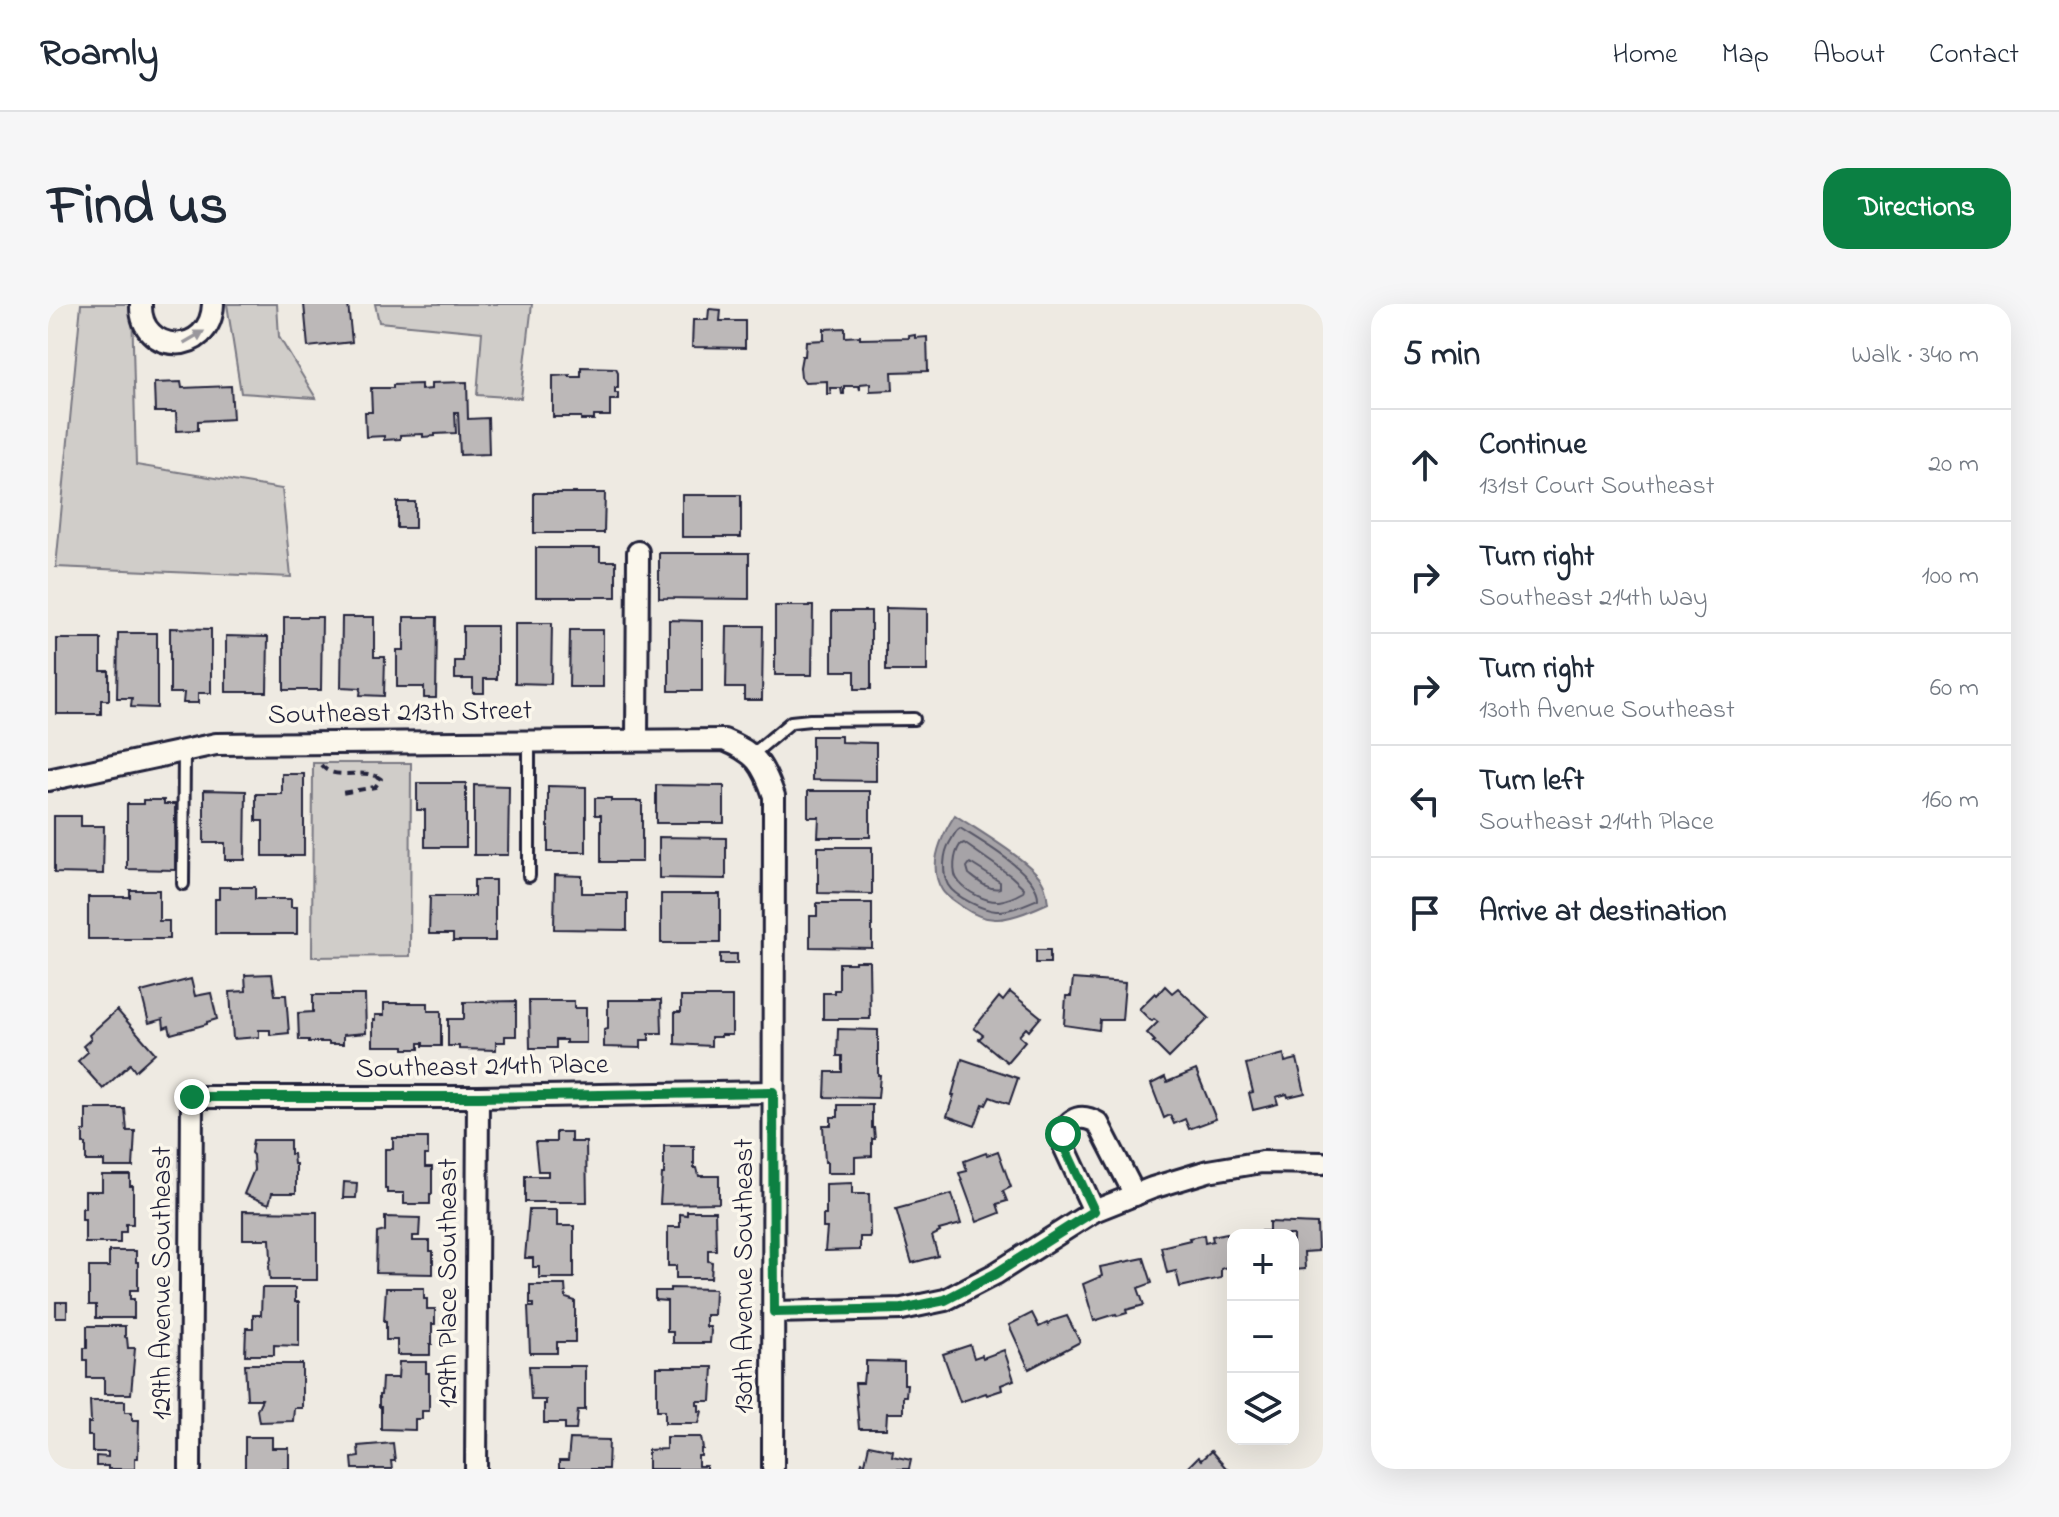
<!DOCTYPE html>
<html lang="en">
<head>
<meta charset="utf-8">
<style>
  body { margin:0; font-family:"Indie Flower",sans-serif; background:#f6f6f7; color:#1f2937 }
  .controls { position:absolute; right:24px; bottom:24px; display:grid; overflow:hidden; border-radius:16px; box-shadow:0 8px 32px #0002 }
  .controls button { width:72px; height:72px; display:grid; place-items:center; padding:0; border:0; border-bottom:2px solid #e0e1e3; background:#fff; color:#1f2937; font:40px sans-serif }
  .stop { position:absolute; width:24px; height:24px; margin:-18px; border:6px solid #0b8043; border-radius:50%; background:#fff }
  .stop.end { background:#0b8043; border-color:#fff; box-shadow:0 2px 8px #0008 }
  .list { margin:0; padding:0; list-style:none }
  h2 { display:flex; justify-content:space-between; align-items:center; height:104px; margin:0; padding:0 32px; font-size:34px }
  h2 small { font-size:26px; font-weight:400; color:#747a83 }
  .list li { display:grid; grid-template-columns:52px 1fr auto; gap:24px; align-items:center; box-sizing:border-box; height:112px; padding:0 32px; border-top:2px solid #e0e1e3 }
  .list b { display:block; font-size:30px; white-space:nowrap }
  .list p { margin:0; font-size:26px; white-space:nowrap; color:#747a83 }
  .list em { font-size:26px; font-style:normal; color:#747a83 }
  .icon { flex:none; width:44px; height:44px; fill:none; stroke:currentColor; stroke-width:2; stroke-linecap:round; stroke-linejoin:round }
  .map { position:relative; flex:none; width:1275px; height:1165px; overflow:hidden; border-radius:24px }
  header { display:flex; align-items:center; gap:48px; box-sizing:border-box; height:112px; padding:0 40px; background:#fff; border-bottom:2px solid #e0e1e3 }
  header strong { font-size:38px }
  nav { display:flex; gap:44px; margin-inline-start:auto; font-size:28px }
  .intro { display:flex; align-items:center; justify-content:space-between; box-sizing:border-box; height:192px; padding:0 48px }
  h1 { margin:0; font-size:56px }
  .button { padding:20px 36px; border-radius:24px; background:#0b8043; color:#fff; font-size:28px; font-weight:700 }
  main { display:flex; gap:48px; padding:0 48px }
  aside { flex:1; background:#fff; border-radius:24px; box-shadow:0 8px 32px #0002 }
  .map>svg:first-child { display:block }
  .green { fill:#d0cdc9; stroke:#797882; stroke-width:2 }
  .water { fill:#a6a3a7; stroke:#716f7c; stroke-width:2 }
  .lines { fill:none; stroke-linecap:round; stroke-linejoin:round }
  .shore { stroke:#575666; stroke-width:2 }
  .building { fill:#bcb8b8; stroke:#22223b; stroke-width:2 }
  .lane-casing { stroke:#22223b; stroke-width:16 }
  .street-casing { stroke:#22223b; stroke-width:26 }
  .path { stroke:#22223b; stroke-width:4; stroke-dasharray:8 6; stroke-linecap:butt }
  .lane { stroke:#fbf7ec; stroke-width:10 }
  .street { stroke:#fbf7ec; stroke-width:20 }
  .oneway { fill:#99979c }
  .route { stroke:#0b8043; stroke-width:10 }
  .labels { text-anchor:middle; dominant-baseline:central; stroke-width:7; stroke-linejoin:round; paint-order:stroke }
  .street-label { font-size:28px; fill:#22223b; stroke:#fbf7ec }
</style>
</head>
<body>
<header>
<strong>Roamly</strong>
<nav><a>Home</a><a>Map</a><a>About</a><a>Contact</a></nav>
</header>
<div class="intro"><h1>Find us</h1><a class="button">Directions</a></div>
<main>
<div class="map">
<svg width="1275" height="1165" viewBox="0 0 1275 1165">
  <rect width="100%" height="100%" fill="#eeeae2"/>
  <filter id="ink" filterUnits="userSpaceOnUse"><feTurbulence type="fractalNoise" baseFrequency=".0125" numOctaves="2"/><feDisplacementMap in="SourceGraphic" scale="16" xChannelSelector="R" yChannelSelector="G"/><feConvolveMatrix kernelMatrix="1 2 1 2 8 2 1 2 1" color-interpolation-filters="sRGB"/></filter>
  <g filter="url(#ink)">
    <g class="green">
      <polygon points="33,0 84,0 88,161 234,185 243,273 8,263"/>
      <polygon points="179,0 229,0 231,33 268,94 193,89"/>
      <polygon points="327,0 484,0 473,94 429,91 434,28 331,18"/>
      <polygon points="265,459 363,459 362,652 264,653"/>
    </g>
    <path class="water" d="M 907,511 C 929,526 979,555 993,575 C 998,582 999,591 1000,599 C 987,605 961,616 947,615 C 935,615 923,609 913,602 C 907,597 898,593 894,586 C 879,562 894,531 907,511 Z"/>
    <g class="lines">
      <g class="shore">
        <path d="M 912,524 C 932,537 991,570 990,595 C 978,600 961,608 948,607 C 935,606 907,593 900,581 C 894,569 895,549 902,538 C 906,532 906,528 912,524 Z"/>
        <path d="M 916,539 L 963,572 L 976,584 L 975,588 C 968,592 959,596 951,597 C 938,598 919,588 911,578 C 903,569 906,550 912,541 Z"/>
        <path d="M 922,559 L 952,578 L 952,584 C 941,587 930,577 921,570 L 919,563 Z"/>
      </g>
    </g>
    <g class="building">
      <polygon points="256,0 300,0 304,38 260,43"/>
      <polygon points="661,5 673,6 672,17 697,17 697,44 644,43 645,16 660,16"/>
      <polygon points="797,24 797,33 812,32 812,35 861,34 861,32 867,31 867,34 879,33 880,67 844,68 845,86 822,87 822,79 812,80 812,86 811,82 796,82 796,90 794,90 793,84 782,84 783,90 779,90 779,77 757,78 753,73 752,63 754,52 757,52 758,37 776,36 776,25"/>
      <polygon points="533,63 568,64 570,68 570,84 567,84 567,89 570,89 570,96 562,96 562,112 546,112 546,116 533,116 533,113 505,113 505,72 522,71 522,73 533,73"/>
      <polygon points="133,78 134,84 183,82 185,115 150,117 150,126 129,127 128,108 107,108 106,79"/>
      <polygon points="419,78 420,115 440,114 441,150 412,151 410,108 407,108 408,129 387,130 387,132 375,133 375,130 352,131 352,135 336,136 336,132 318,133 317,108 324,108 323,84 345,84 345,81 373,80 373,86 383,85 383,79"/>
      <polygon points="486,189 557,189 556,229 486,229"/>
      <rect x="634" y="191" width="59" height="42"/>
      <rect x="349" y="198" width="18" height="26"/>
      <polygon points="488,244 552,244 552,257 568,257 568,293 488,293"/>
      <polygon points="611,249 701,249 701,295 611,294"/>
      <polygon points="727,302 765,302 764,371 727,371"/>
      <polygon points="838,304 879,305 879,367 838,367"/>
      <polygon points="784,307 823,307 823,385 807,385 807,367 784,367"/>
      <polygon points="236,313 274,313 273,386 236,386"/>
      <polygon points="294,313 326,313 326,353 337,353 336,392 312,391 313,384 293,383"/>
      <polygon points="356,313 389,313 388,394 376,394 376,383 349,383 349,346 356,346"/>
      <polygon points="621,316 654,317 654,387 621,387"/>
      <polygon points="467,319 504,319 503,380 467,379"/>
      <polygon points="415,322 449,322 449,375 436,375 436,389 425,389 425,375 407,375 407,357 415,357"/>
      <polygon points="679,322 715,322 714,396 696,396 696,384 678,384"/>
      <polygon points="122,324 163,325 163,389 150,389 150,399 135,399 136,389 122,389"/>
      <polygon points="522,326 555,326 555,383 521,383"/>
      <polygon points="70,329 109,329 109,404 83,403 84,394 69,394"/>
      <polygon points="178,332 220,333 219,388 178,388"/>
      <polygon points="9,335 53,335 53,367 61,367 61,396 53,396 53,410 9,410"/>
      <polygon points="764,432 793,432 793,438 828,439 828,477 764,476"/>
      <polygon points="234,470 256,470 256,552 215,552 215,517 208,517 208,490 234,490"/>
      <polygon points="369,479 418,479 418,543 377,543 377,506 369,506"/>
      <polygon points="426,481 461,482 460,551 426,551"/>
      <polygon points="608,481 676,482 676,519 608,519"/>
      <polygon points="500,482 538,483 538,548 500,548"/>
      <polygon points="156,486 198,487 197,556 177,556 177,539 156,539"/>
      <polygon points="760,487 822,487 822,533 770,533 771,513 760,513"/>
      <polygon points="547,494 563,494 563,497 594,497 594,558 553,558 553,511 547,511"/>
      <polygon points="95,496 116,496 116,500 127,500 127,566 79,565 79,500 95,500"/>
      <polygon points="6,512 33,512 33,522 56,522 55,570 6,569"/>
      <polygon points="611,533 678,534 678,575 611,574"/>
      <polygon points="770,543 824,543 824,590 770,589"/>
      <polygon points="507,571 534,572 534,589 579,589 579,626 506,625"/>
      <polygon points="426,576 447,576 447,637 405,637 405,630 381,630 382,592 426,592"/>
      <polygon points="171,583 207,583 207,595 243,595 243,603 249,603 249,630 167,630 167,595 171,595"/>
      <polygon points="82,586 111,586 111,617 121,617 121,635 40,635 40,593 82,593"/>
      <rect x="613" y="590" width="59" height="49"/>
      <polygon points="769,599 824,599 824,644 762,643 762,612 769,612"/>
      <rect x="988" y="646" width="14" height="13"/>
      <rect x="672" y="650" width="17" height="10"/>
      <polygon points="807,657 821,657 822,715 775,715 775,689 786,689 786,686 791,686 791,659 807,659"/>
      <polygon points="224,670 227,691 238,691 241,729 222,731 222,726 211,726 211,733 185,735 182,688 198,687 197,671"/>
      <polygon points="143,675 147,692 163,689 169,715 159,718 159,720 123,730 121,722 116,724 115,715 101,719 93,688"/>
      <polygon points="1025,675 1077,679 1074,716 1052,716 1051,726 1016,721 1018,692 1023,692"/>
      <polygon points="1117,682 1124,689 1130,684 1161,714 1121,754 1105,738 1107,737 1099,729 1110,718 1106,715 1104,717 1102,716 1091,705 1107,689 1109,691"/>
      <polygon points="962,688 993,713 981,727 978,724 971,732 977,737 959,758 931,735 935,731 926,724 951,693 955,697"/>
      <polygon points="265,691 317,691 318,729 295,731 295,740 281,740 281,738 261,738 261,736 251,736 250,709 265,708"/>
      <polygon points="633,693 684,693 684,731 673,731 673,733 663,733 663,742 627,740 627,708 633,708"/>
      <polygon points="560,696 613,696 614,729 601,729 601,736 593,736 593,744 556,743 556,726 560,725"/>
      <polygon points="468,697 468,732 457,732 457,738 448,738 448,746 411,745 411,742 400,742 400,715 416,715 416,698"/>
      <polygon points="481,697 526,697 526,704 538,704 538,739 518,739 518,736 508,736 508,744 482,744"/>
      <polygon points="336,699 380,699 380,707 393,707 393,742 375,742 375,739 371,739 371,745 356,745 356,742 325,742 325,716 327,716 327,711 336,711"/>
      <polygon points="69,706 107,749 87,767 82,760 55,785 30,757 40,748 35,742 43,735 41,731"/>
      <polygon points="790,725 830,726 830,771 832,771 830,794 777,793 778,768 794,768 794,752 789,752"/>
      <polygon points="1236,750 1237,758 1249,755 1257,789 1240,793 1239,790 1228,793 1230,800 1205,806 1201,789 1205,788 1198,760"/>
      <polygon points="914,755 970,774 961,800 942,793 938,801 935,800 927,822 899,812 906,791 904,791"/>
      <polygon points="1148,766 1168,815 1141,825 1137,815 1126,820 1122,811 1116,814 1103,780 1117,773 1119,778"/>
      <polygon points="790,801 824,801 824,824 826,824 827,835 824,835 824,852 807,853 807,869 779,869 779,858 777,858 775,821 783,821 783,813 790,813"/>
      <polygon points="38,805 77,805 79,827 87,827 85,863 56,863 56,857 38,857 38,840 35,840 35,827 38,827"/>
      <polygon points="508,828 523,828 523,838 538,838 539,898 477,898 477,872 500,872 500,867 490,867 487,838 508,838"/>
      <polygon points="345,834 380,834 380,851 377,851 377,863 384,863 384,890 382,890 382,900 356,900 356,889 339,889 339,885 337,885 337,845 345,845"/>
      <polygon points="205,836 242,836 242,850 245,850 246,860 248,860 248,889 224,889 221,900 196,890 206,866 205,851 203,849"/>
      <polygon points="616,842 646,842 646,864 649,864 651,872 671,872 671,899 612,900 614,870 616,870"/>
      <polygon points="950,847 963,883 955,887 959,897 949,900 952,909 929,918 911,869 919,867 916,857 938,849 939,851"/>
      <polygon points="54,871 82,871 82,882 85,882 85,920 78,920 78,928 72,928 72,939 37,939 37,916 34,916 34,904 37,904 37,887 54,887"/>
      <polygon points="296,878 309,879 308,894 295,894"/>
      <polygon points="804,879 804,890 821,890 822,931 821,933 812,933 812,946 777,947 779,924 775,924 775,911 778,911 778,880"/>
      <polygon points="904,890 913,920 891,926 892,928 884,932 890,952 864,959 848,905"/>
      <polygon points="481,906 509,906 509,922 526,922 526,974 491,974 491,963 485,963 485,954 477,954"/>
      <polygon points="195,907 269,908 269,976 222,976 221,962 223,955 222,935 195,935"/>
      <polygon points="639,907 667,907 668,946 660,946 660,957 664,958 663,974 628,974 628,962 620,962 620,923 632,923 632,910 639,911"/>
      <polygon points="337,913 372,914 371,932 365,932 365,937 382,937 382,947 385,947 385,970 328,969 329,929 337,927"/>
      <polygon points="1221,918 1269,920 1270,947 1256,948 1257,965 1245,966 1245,931 1213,931 1213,927 1221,927"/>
      <polygon points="1179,929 1185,961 1173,965 1173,974 1132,983 1128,967 1119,969 1113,943 1142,936 1141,934 1156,931 1157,939 1165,937 1164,932"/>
      <polygon points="61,947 88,947 88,958 90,958 90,986 82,986 82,995 86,995 86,1014 48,1014 48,1001 41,1001 41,963 61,963"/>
      <polygon points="1096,954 1104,979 1090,984 1096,1001 1078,1006 1079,1009 1069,1012 1068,1010 1046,1017 1035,980 1054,972 1052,963"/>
      <polygon points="482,981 517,981 518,994 527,997 527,1038 509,1038 509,1049 482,1049 480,1003 486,1003 486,1000 482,1000"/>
      <polygon points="214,984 247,984 247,998 251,998 251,1042 226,1041 226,1051 197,1051 198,1024 205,1024 205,1011 213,1011"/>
      <polygon points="338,984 376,984 376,995 379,995 379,1005 387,1005 387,1020 384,1020 384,1040 382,1040 382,1051 349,1051 349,1036 338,1036 338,1017 336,1017"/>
      <polygon points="622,984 667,985 666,1011 658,1011 658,1023 662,1023 663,1027 662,1039 625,1039 625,1028 619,1028 619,997 607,996 607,987 622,987"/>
      <rect x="8" y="998" width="11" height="15"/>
      <polygon points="984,1009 991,1023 999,1019 1000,1021 1003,1017 1019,1012 1032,1038 981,1065 961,1021"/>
      <polygon points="39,1022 77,1022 77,1033 79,1034 80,1044 87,1044 83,1090 56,1090 56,1074 39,1074 39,1056 36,1056 36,1044 39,1044"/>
      <polygon points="922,1041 926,1054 934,1051 935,1054 956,1046 966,1076 953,1081 954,1086 939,1091 938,1089 912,1098 895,1050"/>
      <polygon points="818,1057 856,1058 856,1080 859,1080 858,1092 855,1092 855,1109 839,1109 838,1125 811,1125 807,1079 815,1079 816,1069 818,1069"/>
      <polygon points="351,1058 378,1058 378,1069 381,1069 381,1107 374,1107 374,1115 367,1115 367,1126 333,1125 333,1103 331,1103 331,1091 333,1091 334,1074 350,1074"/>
      <polygon points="197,1060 254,1060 254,1104 246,1104 245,1117 211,1118 209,1106 214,1095 199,1095"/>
      <polygon points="481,1062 537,1062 537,1106 530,1106 528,1126 517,1126 517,1119 496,1119 496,1100 498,1100 498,1096 483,1096"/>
      <polygon points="609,1063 665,1063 663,1097 649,1097 649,1101 651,1101 651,1107 654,1107 651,1119 617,1119 617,1106 609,1106"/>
      <polygon points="42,1097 77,1097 77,1108 84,1108 84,1116 91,1116 90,1154 87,1154 87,1165 60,1165 60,1162 48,1162 48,1152 60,1153 60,1148 44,1148 44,1132 40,1132 40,1119 43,1119"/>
      <polygon points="197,1133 224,1133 224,1144 241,1144 241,1165 195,1165 197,1164"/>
      <polygon points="618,1133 653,1133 655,1145 653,1145 653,1152 650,1152 650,1162 658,1162 658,1165 600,1165 600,1146 618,1145"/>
      <polygon points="522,1135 561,1136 560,1165 511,1165 511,1157 520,1157"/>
      <polygon points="345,1139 347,1157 343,1157 344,1165 305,1165 304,1154 311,1153 310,1142"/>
      <polygon points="821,1141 845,1146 844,1152 863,1156 861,1165 812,1165 814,1158 817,1159"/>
      <polygon points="1163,1147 1179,1165 1138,1165 1150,1153 1153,1156"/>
    </g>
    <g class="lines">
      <defs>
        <g id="lane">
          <polyline points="481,437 481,572"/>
          <polyline points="705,450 743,418 762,416 866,415"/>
          <polyline points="135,580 136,447"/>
        </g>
        <g id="street">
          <path d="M 93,0 C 91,51 163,54 165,0"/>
          <polyline points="589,436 590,248"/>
          <path d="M 0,476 L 168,440 L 676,436 C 708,449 715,460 726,492 L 725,1163"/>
          <path d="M 1046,907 L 1015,840 C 1015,817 1030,807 1050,819 L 1087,891"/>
          <polyline points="726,1008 854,1005 897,996 947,970 1046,907 1104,884 1160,867 1214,858 1275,859"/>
          <polyline points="142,1165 144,793 430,793 725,788"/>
          <polyline points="428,1165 430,793"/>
        </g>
      </defs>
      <use href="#lane" class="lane-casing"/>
      <use href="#street" class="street-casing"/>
      <path class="path" d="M 273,461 C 287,479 316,462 333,475 L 327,483 L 294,489"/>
      <use href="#lane" class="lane"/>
      <use href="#street" class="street"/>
    </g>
    <defs><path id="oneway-solid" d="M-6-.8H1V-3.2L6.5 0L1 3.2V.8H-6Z" transform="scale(2)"/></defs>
    <use class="oneway" href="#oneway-solid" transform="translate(146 33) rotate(-30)"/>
  </g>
  <g class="lines" filter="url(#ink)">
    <polyline class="route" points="144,793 430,793 725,788 726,1008 854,1005 897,996 947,970 1046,907 1015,840 1015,830"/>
  </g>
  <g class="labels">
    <g class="street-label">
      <text transform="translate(352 410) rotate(-1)">Southeast 213th Street</text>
      <text transform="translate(434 764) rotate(-1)">Southeast 214th Place</text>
      <text transform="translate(697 972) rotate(-90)">130th Avenue Southeast</text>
      <text transform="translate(115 979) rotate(-90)">129th Avenue Southeast</text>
      <text transform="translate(401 979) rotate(-90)">129th Place Southeast</text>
    </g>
  </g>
</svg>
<div class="controls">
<button>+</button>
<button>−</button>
<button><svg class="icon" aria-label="layers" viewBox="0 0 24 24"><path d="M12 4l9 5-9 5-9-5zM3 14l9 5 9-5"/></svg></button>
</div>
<div class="stop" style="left:1015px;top:830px"></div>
<div class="stop end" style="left:144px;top:793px"></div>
</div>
<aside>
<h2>5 min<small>Walk · 340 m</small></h2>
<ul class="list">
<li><svg class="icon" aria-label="ahead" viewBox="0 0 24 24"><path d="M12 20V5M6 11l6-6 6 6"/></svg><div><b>Continue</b><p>131st Court Southeast</p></div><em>20 m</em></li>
<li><svg class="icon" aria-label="right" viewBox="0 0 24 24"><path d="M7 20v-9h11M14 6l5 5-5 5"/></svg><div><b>Turn right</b><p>Southeast 214th Way</p></div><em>100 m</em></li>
<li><svg class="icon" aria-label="right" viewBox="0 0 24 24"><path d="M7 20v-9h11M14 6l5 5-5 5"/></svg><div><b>Turn right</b><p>130th Avenue Southeast</p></div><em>60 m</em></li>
<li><svg class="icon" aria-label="left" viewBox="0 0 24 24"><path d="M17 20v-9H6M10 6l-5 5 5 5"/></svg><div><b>Turn left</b><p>Southeast 214th Place</p></div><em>160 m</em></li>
<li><svg class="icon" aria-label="arrive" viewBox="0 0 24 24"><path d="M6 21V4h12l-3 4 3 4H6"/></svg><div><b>Arrive at destination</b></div></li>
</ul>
</aside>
</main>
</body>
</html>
